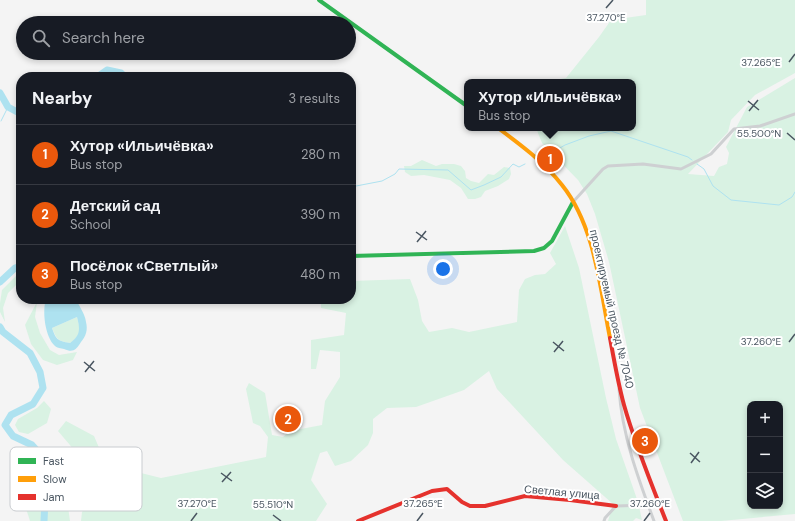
<!DOCTYPE html>
<html lang="en">
<head>
<meta charset="utf-8">
<style>
  body { margin:0; font-family:"DM Sans",sans-serif; background:#242831; color:#f1f3f6 }
  .controls { position:absolute; right:12px; bottom:12px; display:grid; overflow:hidden; border-radius:8px; box-shadow:0 2px 6px #0003 }
  .controls button { width:36px; height:36px; display:grid; place-items:center; padding:0; border:0; border-bottom:1px solid #363941; background:#171b24; color:#f1f3f6; font:20px sans-serif }
  .you { position:absolute; left:443px; top:269px; width:14px; height:14px; margin:-10px; border:3px solid #fff; border-radius:50%; background:#1a73e8; box-shadow:0 0 0 6px #1a73e833 }
  .badge { display:grid; place-items:center; width:26px; height:26px; border-radius:50%; background:#ea580c; color:#fff; font-size:13px; font-weight:700 }
  .pin { position:absolute; translate:-50% -50%; border:2px solid #fff; box-shadow:0 1px 4px #0006 }
  .popup { position:absolute; left:464px; top:79px; width:172px; height:52px; box-sizing:border-box; display:grid; place-content:center; border-radius:8px; background:#171b24; filter:drop-shadow(0 1px 3px #0005); font-size:13px; white-space:nowrap; color:#9ea1a6 }
  .popup b { font-size:15px; color:#f1f3f6 }
  .popup::after { content:''; position:absolute; left:50%; top:100%; margin-left:-8px; border:8px solid transparent; border-top-color:#171b24 }
  .list { margin:0; padding:0; list-style:none }
  h2 { display:flex; justify-content:space-between; align-items:center; height:52px; margin:0; padding:0 16px; font-size:17px }
  h2 small { font-size:13px; font-weight:400; color:#9ea1a6 }
  .list li { display:grid; grid-template-columns:26px 1fr auto; gap:12px; align-items:center; box-sizing:border-box; height:60px; padding:0 16px; border-top:1px solid #363941 }
  .list b { display:block; font-size:15px; white-space:nowrap }
  .list p { margin:0; font-size:13px; white-space:nowrap; color:#9ea1a6 }
  .list em { font-size:13px; font-style:normal; color:#9ea1a6 }
  .icon { flex:none; width:22px; height:22px; fill:none; stroke:currentColor; stroke-width:2; stroke-linecap:round; stroke-linejoin:round }
  .map { position:relative; flex:none; width:795px; height:521px; overflow:hidden }
  .search { position:absolute; background:#171b24; box-shadow:0 2px 6px #0003; left:16px; top:16px; width:340px; height:44px; display:flex; align-items:center; gap:10px; box-sizing:border-box; padding:0 14px; border-radius:22px; color:#9ea1a6; font-size:15px }
  .panel { position:absolute; background:#171b24; box-shadow:0 2px 6px #0003; left:16px; top:72px; width:340px; height:232px; border-radius:16px }
  .map>svg:first-child { display:block }
  .green { fill:#d9f2e3; fill-rule:evenodd }
  .water { fill:#aee2f0; fill-rule:evenodd }
  .lines { fill:none; stroke-linecap:round; stroke-linejoin:round }
  .stream { stroke:#aee2f0; stroke-width:1 }
  .river { stroke:#aee2f0; stroke-width:7 }
  .street { stroke:#ced0d2; stroke-width:3 }
  .fast { stroke:#30b455; stroke-width:4 }
  .slow { stroke:#ff9f0a; stroke-width:4 }
  .jam { stroke:#e5322d; stroke-width:4 }
  .ticks { fill:none; stroke:#4a5661; stroke-width:1.5 }
  .labels { text-anchor:middle; dominant-baseline:central; stroke-width:4; stroke-linejoin:round; paint-order:stroke }
  .street-label { font-size:11px; fill:#4a5661; stroke:#fff }
  .key { fill:#fff; stroke:#c9ccd0; stroke-width:1 }
  .key-label { font-size:11px; fill:#4a5661 }
  .ticks-label { font-size:10px; text-anchor:middle; fill:#4a5661; stroke:#fff; stroke-width:4; stroke-linejoin:round; paint-order:stroke }
</style>
</head>
<body>
<div class="map">
<svg width="795" height="521" viewBox="0 0 795 521">
  <rect width="100%" height="100%" fill="#f4f4f4"/>
  <g class="green">
    <path d="M 646,0 L 795,0 L 795,73 L 755,95 L 731,120 L 728,132 L 688,174 L 714,176 L 719,167 L 727,164 L 729,153 L 726,147 L 747,107 L 795,78 L 795,514 L 721,521 L 683,521 L 640,408 L 609,262 L 595,214 L 587,194 L 578,180 L 542,143 L 536,128 L 633,128 L 633,82 L 553,82 L 555,80 L 566,78 L 599,37 L 611,20 L 646,15 ZM 750,404 L 780,404 L 780,506 L 750,506 Z"/>
    <polygon points="422,160 436,166 442,164 454,164 461,166 465,171 466,178 471,181 479,183 488,174 494,175 504,167 510,168 511,174 509,179 498,186 485,191 481,197 475,199 468,199 461,188 450,180 424,175 411,176 405,172 404,166 411,166"/>
    <polygon points="565,226 579,268 606,398 616,439 638,502 642,520 636,518 633,521 608,521 613,504 563,460 497,389 489,371 464,390 416,407 387,408 373,419 373,433 368,445 351,461 335,466 327,451 320,453 311,480 327,504 316,521 81,521 82,512 95,498 94,475 81,465 75,451 58,431 66,421 94,436 109,471 141,473 161,478 266,457 268,437 260,426 253,423 246,389 249,383 265,393 272,435 283,437 290,431 322,425 325,401 340,377 340,352 320,350 316,369 311,369 311,340 344,335 346,313 321,308 321,299 351,299 351,281 410,279 418,300 422,321 429,332 452,328 469,332 517,322 519,290 525,279 535,275 545,274 556,264 550,253"/>
    <polygon points="21,273 21,280 8,293 3,308 5,322 0,312 0,303 2,290 18,274"/>
    <polygon points="37,302 35,317 40,333 50,350 59,355 77,352 73,360 57,365 43,360 31,344 25,325"/>
    <path d="M 77,317 C 80,329 82,335 70,343 C 57,341 57,339 52,328 Z"/>
    <polygon points="44,401 51,409 47,423 28,434 19,432 15,425 18,419 37,408"/>
    <polygon points="17,451 42,453 63,471 70,521 30,521 10,458"/>
  </g>
  <path class="water" d="M 46,299 L 76,299 C 79,306 85,314 86,322 C 88,330 86,336 81,342 C 76,350 73,353 64,349 C 61,348 57,348 55,346 C 45,337 42,311 46,299 ZM 77,317 C 80,329 81,335 70,343 C 57,341 56,339 52,328 Z"/>
  <g class="lines">
    <g class="stream">
      <polyline points="1,121 8,107"/>
      <polyline points="553,152 565,145 589,136 611,131 688,157 692,160"/>
      <polyline points="697,164 704,169 713,186 731,200 779,205 792,197 795,192"/>
      <polyline points="351,187 382,181 395,174 399,169 448,170 471,190 484,185 501,177 513,164 519,167 525,164"/>
    </g>
    <g class="river">
      <polyline points="97,77 107,70 121,73 125,77"/>
      <polyline points="0,93 8,107 21,114"/>
      <polyline points="0,282 15,268 21,266"/>
      <polyline points="0,327 3,332 30,353 40,372 43,388 33,404 11,415 5,425 13,436 32,445 44,458 46,479 44,521"/>
    </g>
    <g class="street">
      <polyline points="573,202 603,169 608,166 643,164 681,169 711,154 734,129 760,126 795,114"/>
      <path d="M 619,389 C 622,435 638,478 654,521"/>
      <polyline points="604,521 605,518 616,506 648,505"/>
    </g>
    <g class="fast">
      <polyline points="319,0 467,106"/>
      <polyline points="351,256 534,251 544,248 552,241 573,202"/>
    </g>
    <path class="slow" d="M 498,128 C 521,145 544,162 562,185 C 595,226 600,288 610,338"/>
    <g class="jam">
      <path d="M 610,338 C 614,360 618,383 624,405 C 635,444 651,483 666,521"/>
      <polyline points="358,521 432,491 447,489 462,502 470,506 485,506 525,496 570,500 616,506"/>
    </g>
  </g>
  <path class="ticks" d="M 606,8 L 613,0M 789,62 L 795,54M 748,101 L 759,110M 749,111 L 758,100M 787,133 L 795,140M 416,232 L 427,240M 417,242 L 426,231M 553,342 L 564,351M 789,342 L 795,334M 554,352 L 563,341M 84,362 L 95,371M 85,372 L 94,361M 690,453 L 700,462M 691,463 L 699,452M 221,473 L 232,481M 222,482 L 231,472M 273,515 L 281,521M 191,521 L 197,513M 417,521 L 423,513M 644,521 L 650,513"/>
  <g class="labels">
    <g class="street-label">
      <text transform="translate(612 309) rotate(77)">проектируемый проезд № 7040</text>
      <text transform="translate(562 492) rotate(5)">Светлая улица</text>
    </g>
  </g>
  <rect x="10" y="447" width="132" height="64" rx="6" class="key"/>
  <rect x="18" y="458" width="18" height="6" fill="#30b455"/>
  <rect x="18" y="476" width="18" height="6" fill="#ff9f0a"/>
  <rect x="18" y="494" width="18" height="6" fill="#e5322d"/>
  <g class="key-label">
    <text x="43" y="465">Fast</text>
    <text x="43" y="483">Slow</text>
    <text x="43" y="501">Jam</text>
  </g>
  <g class="ticks-label">
    <text x="606" y="21">37.270°E</text>
    <text x="761" y="66">37.265°E</text>
    <text x="759" y="137">55.500°N</text>
    <text x="761" y="345">37.260°E</text>
    <text x="197" y="507">37.270°E</text>
    <text x="423" y="507">37.265°E</text>
    <text x="650" y="507">37.260°E</text>
    <text x="273" y="508">55.510°N</text>
  </g>
</svg>
<div class="controls">
<button>+</button>
<button>−</button>
<button><svg class="icon" aria-label="layers" viewBox="0 0 24 24"><path d="M12 4l9 5-9 5-9-5zM3 14l9 5 9-5"/></svg></button>
</div>
<div class="you"></div>
<div class="pin badge" style="left:550px;top:159px">1</div>
<div class="popup"><b>Хутор «Ильичёвка»</b>Bus stop</div>
<div class="pin badge" style="left:288px;top:419px">2</div>
<div class="pin badge" style="left:645px;top:441px">3</div>
<div class="search"><svg class="icon" aria-label="search" viewBox="0 0 24 24"><circle cx="10" cy="10" r="6"/><path d="M15 15l6 6"/></svg>Search here</div>
<section class="panel">
<h2>Nearby<small>3 results</small></h2>
<ul class="list">
<li><span class="badge">1</span><div><b>Хутор «Ильичёвка»</b><p>Bus stop</p></div><em>280 m</em></li>
<li><span class="badge">2</span><div><b>Детский сад</b><p>School</p></div><em>390 m</em></li>
<li><span class="badge">3</span><div><b>Посёлок «Светлый»</b><p>Bus stop</p></div><em>480 m</em></li>
</ul>
</section>
</div>
</body>
</html>
